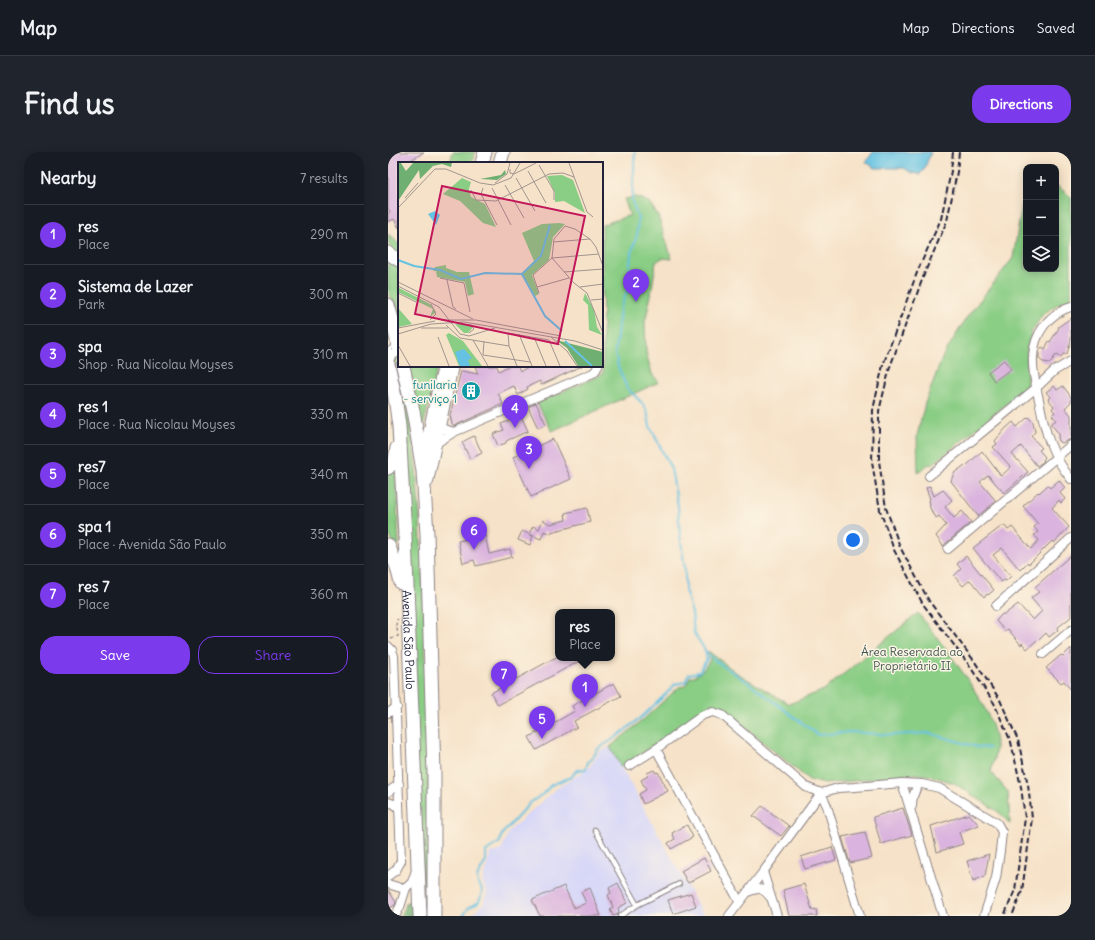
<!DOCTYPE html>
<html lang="en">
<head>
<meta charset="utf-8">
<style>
  body { margin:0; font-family:Delius,sans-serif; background:#20242c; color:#f1f3f6 }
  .controls { position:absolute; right:12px; top:12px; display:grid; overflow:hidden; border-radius:8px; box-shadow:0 2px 10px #0003 }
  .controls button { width:36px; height:36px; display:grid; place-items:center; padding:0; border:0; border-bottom:1px solid #363941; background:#171b24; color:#f1f3f6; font:20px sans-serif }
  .you { position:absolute; left:465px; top:388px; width:14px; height:14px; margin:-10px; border:3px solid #fff; border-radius:50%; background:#1a73e8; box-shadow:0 0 0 6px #1a73e833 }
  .badge { display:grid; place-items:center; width:26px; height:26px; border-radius:50%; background:#7c3aed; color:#fff; font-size:13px; font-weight:700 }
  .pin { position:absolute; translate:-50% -33px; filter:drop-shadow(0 1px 2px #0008) }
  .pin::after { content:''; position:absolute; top:21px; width:14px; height:12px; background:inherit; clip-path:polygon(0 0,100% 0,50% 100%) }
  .popup { position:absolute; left:167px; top:457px; width:60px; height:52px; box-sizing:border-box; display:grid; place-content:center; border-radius:8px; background:#171b24; filter:drop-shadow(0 1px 3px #0005); font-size:13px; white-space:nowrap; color:#9ea1a6 }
  .popup b { font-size:15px; color:#f1f3f6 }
  .popup::after { content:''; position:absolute; left:50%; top:100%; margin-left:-8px; border:8px solid transparent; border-top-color:#171b24 }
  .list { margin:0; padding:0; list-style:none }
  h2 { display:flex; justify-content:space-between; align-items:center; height:52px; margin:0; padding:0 16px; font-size:17px }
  h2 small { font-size:13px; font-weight:400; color:#9ea1a6 }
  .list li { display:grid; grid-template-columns:26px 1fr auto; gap:12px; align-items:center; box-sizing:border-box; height:60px; padding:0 16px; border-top:1px solid #363941 }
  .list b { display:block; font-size:15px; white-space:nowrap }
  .list p { margin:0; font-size:13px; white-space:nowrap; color:#9ea1a6 }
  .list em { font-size:13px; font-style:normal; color:#9ea1a6 }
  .actions { display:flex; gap:8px; padding:12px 16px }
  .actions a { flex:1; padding:9px 0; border:1px solid #7c3aed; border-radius:16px; text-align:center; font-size:14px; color:#7c3aed }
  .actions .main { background:#7c3aed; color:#fff }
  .icon { flex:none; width:22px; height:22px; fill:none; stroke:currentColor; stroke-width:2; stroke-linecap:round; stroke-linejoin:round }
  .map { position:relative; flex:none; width:683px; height:764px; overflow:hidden; border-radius:16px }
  header { display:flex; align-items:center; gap:24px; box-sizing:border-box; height:56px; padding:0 20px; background:#171b24; border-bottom:1px solid #363941 }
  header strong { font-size:19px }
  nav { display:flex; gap:22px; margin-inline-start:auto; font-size:14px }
  .intro { display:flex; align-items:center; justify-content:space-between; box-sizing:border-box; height:96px; padding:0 24px }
  h1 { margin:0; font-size:28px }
  .button { padding:10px 18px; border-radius:16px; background:#7c3aed; color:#fff; font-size:14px; font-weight:700 }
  main { display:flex; gap:24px; padding:0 24px }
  aside { flex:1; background:#171b24; border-radius:16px; box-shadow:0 2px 10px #0003 }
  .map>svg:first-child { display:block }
  .built { fill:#d7d7f8 }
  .green { fill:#8acd85; stroke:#567860 }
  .forest { fill:#6fb072; stroke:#486956 }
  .water { fill:#65c2e3; stroke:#44728f }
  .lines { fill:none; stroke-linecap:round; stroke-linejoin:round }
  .stream { stroke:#65c2e3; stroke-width:2 }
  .building { fill:#dab4de }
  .lane-casing { stroke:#8c8282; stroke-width:6 }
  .street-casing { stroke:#8c8282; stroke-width:10 }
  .primary-casing { stroke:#8c8282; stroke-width:15 }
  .path { stroke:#8c8282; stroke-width:1.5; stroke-dasharray:3 3; stroke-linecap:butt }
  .lane { stroke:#fff; stroke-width:4 }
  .street { stroke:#fff; stroke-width:8 }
  .primary { stroke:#fff; stroke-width:13 }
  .rail { stroke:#22223b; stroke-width:2; stroke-dasharray:6 3; stroke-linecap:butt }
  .primary-bridge-casing { stroke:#8c8282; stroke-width:15; stroke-linecap:butt }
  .primary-bridge { stroke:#fff; stroke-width:13 }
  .labels { text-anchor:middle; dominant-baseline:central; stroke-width:3; stroke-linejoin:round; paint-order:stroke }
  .culture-label { font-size:12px; fill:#0d838f; stroke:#fcf5e5; text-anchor:end }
  .street-label { font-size:12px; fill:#22223b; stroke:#fcf5e5 }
  .park-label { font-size:12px; fill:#415551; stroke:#fcf5e5 }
  .inset-river { fill:none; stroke:#65c2e3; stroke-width:2 }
  .inset-road { fill:none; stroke:#a19590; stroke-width:1 }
  .view { fill:#c2185b; fill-opacity:0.15; stroke:#c2185b; stroke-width:2 }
  .inset-edge { fill:none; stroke:#22223b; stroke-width:2 }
</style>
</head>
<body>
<header>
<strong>Map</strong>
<nav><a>Map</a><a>Directions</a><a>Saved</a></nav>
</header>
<div class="intro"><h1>Find us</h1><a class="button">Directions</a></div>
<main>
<aside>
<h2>Nearby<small>7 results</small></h2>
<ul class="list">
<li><span class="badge">1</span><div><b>res</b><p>Place</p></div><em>290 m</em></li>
<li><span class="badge">2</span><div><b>Sistema de Lazer</b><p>Park</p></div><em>300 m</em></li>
<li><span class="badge">3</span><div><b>spa</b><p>Shop · Rua Nicolau Moyses</p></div><em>310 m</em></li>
<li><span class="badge">4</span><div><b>res 1</b><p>Place · Rua Nicolau Moyses</p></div><em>330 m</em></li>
<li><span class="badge">5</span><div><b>res7</b><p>Place</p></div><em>340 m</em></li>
<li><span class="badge">6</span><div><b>spa 1</b><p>Place · Avenida São Paulo</p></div><em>350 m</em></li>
<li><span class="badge">7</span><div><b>res 7</b><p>Place</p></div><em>360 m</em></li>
</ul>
<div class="actions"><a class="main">Save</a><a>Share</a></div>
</aside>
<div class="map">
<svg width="683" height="764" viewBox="0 0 683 764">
  <rect width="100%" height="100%" fill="#fcf5e5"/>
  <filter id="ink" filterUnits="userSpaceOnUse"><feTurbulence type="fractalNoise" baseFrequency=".025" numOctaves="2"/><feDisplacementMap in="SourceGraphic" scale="8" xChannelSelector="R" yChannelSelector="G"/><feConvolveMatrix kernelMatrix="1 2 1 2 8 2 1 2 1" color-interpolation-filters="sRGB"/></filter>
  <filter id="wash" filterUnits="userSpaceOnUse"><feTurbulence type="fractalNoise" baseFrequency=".012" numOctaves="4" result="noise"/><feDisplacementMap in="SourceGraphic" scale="16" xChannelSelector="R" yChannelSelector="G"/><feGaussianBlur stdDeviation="0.9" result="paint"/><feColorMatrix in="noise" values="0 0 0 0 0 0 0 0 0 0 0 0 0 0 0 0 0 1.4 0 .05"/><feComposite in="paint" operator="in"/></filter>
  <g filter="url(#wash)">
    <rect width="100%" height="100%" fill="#f6e2c8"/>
    <polygon class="built" points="222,595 316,764 82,764 95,752 99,740 94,729 103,701 113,698 121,679 151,652 168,637 201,616 212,599"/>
    <g class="green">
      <polygon points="65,0 87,0 84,11 62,11"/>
      <polygon points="638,30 638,117 668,117 668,33 683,45 683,146 670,152 655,162 644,179 639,196 639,232 637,237 545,312 539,313 530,321 529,284 537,251 555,204 579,165 625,106"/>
      <polygon points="248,45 261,50 270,64 284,107 274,106 268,110 263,143 257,170 258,200 264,222 271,230 164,279 149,251 215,222 214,73 242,63 236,47"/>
      <path d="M 0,82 L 11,92 L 11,103 C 2,97 0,93 0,82 Z"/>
      <polygon points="0,107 11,113 11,169 9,171 0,136"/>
      <path d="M 8,204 C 28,279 32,355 35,432 C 40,542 40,653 42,764 L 37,764 L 3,206 Z"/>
      <polygon points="21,214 50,214 33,283"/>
      <polygon points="7,313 11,392 8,393 6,392 0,381 0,320"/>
      <path d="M 530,461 C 553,491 610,559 608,595 C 607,603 605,612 603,620 L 620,640 L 622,672 L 612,661 L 566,631 L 543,624 L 526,622 L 437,632 L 421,628 L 335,557 L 325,555 L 312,560 L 268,592 L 233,615 L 222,595 L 256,567 L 291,535 L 297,534 L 302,525 C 312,523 316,517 322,508 L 320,499 L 349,521 L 401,552 L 436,538 Z"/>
    </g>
    <polygon class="forest" points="19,750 21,750 23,753 25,764 12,764"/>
    <polygon class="water" points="485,0 543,0 536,18 532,22 524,21 516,16 487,16 478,10"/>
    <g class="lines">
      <g class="stream">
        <polyline points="318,500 329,510 361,531 430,583 463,580 503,583 541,581 589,595 602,596"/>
        <polyline points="75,764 81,755 90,751 93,745 94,737 90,732 89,725 98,709 98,699 112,690 114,682 142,651 156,641 163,633 183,625 189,618 198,617 200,610 204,607 210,597 227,586 255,564 279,541 287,532 297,530 301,522 311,520 319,507 317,498 306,481 304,461 297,438 297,418 292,383 290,354 283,317 262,274 259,259 254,251 239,236 230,215 227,200 232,157 239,139 243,102 249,83 250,66 244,49 247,0"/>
      </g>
    </g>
    <g id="blocks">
      <g class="building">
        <polygon points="0,0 36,0 18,11 11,11 11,76 6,67 0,70 0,61 2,60 0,56"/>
        <polygon points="683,166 683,188 679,202 675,202 673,205 668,203 662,211 655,210 651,207 651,198 654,195 657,197 661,189 662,190 671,176 670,175"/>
        <polygon points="616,208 623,217 606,229 600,220"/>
        <polygon points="87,214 109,214 111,219 120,214 130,214 132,219 143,214 194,214 153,233 152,229 139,235 140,237 130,243 126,234 110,241 115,252 66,274 64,272 62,263 73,219 90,222"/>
        <polygon points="666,234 669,238 675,234 683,245 683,250 677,256 683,263 683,287 674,291 671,289 670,285 671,282 663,272 668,268 664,263 667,260 664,257 666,254 660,247 662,245 658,240"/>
        <polygon points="148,251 158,272 150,276 140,255"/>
        <polygon points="133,264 140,279 118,289 118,291 110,294 105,282 116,278 113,272"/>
        <polygon points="640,265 645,270 647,280 643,284 654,296 651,298 657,305 655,308 656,309 649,314 633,294 624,302 640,320 616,341 600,323 592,330 608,349 590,364 563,329 566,321 577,313 578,314 594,299 613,324 623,315 605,295 609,292 607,289 618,276 625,270 629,275"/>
        <polygon points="86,284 94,301 82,307 74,290"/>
        <polygon points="165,287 183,327 143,345 125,305"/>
        <polygon points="671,328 677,336 672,341 677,347 673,351 671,348 664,356 681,375 666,391 664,389 641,412 640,410 632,418 614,396 605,403 623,424 618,429 616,428 613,430 585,396 614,374 617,374 620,378 624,375 643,397 651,388 646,383 650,380 646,375 650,372 635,354 650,340 651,341 660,333 662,336"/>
        <polygon points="542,334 546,344 555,338 564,348 557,355 566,366 574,359 583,370 555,394 548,384 558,373 551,364 548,366 546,362 545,363 541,353 542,352 541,348 542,347 538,336"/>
        <polygon points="199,356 202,370 163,380 163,382 156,379 153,387 141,382 145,374 151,377 155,368 162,372 178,368 177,361"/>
        <polygon points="134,379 145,384 142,393 130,388"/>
        <polygon points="97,383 101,402 122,397 124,405 88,414 86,408 75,411 70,389"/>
        <polygon points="683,403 683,465 669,476 670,478 661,485 658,481 650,489 649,488 639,497 634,491 633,493 620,477 617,479 608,469 614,462 617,462 630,452 645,468 654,459 643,446 651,440 647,435"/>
        <polygon points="578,404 606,438 600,443 599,442 596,445 582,428 575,434 566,424 573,417 569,412"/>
        <polygon points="683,496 683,538 676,529 673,531 658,516 673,503 675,504"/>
        <polygon points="170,504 170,506 197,506 110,553 103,541"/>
        <polygon points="226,531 233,544 186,569 189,575 148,598 141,585 187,559 184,554"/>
        <polygon points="266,618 268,621 270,620 280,639 255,652 251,642 258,638 253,628 260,624 259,621"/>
        <polygon points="374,654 401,674 393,684 365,664"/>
        <polygon points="515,656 524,683 493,692 485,665"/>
        <polygon points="581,662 591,673 571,680 575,692 549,700 543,674"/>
        <polygon points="299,673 305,685 283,697 280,691 287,687 284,681"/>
        <polygon points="477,680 484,706 462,711 454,685"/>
        <polygon points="444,695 448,708 417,717 413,705"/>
        <polygon points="601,702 597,724 585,729 579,709"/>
        <polygon points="316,706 323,719 300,731 293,719"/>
        <polygon points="230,731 239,751 230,756 231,760 229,763 225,764 222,757 225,755 220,743 223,741 221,736"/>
        <polygon points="416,732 424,758 428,757 429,764 401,764 395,738"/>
        <polygon points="176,734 186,756 198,751 193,740 202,736 213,764 152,764 144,748"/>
        <polygon points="0,738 8,750 7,753 0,757"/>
        <polygon points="303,741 308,754 285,762 280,748"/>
      </g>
    </g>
  </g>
  <g filter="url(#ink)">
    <use href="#blocks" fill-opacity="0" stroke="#8c8282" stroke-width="1"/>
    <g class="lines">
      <defs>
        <g id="lane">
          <polyline points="207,678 249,753"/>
          <polyline points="232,764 249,753 291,732"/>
        </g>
        <g id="street">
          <path d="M 683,155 C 661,161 646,182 645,205 C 644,219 648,234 651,248 C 657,279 662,301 683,327"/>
          <polyline points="66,280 205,221 208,218 210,214"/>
          <polyline points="50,290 66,280 53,276"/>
          <polyline points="541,324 648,236 666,219 683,209"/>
          <polyline points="41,330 66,214"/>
          <polyline points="560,397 683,293"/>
          <polyline points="608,454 683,386"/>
          <polyline points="0,494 4,498 6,504 13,709 8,718 0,724"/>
          <polyline points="655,502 683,478"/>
          <polyline points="0,561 9,555"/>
          <polyline points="268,597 351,749"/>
          <polyline points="241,614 268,597 315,563 325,560 334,563 418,635 433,641 450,636 467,635 514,631 534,632 551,636 609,671 614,680 612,699 608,726 596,764"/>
          <polyline points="514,631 555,764"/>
          <polyline points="0,640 11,632"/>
          <polyline points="0,650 6,652 11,656"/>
          <path d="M 524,654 C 524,645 526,639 531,632"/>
          <polyline points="375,720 389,764"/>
          <polyline points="0,732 13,736 18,736 24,730 27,721"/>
          <path d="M 360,740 C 371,735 375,736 382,745"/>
          <polyline points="7,764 12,755 18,736"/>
          <polyline points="341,764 375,720 433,641 439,654 472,764"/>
        </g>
        <g id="primary">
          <polyline points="94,11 97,0"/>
          <polyline points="112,11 115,0"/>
          <polyline points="0,101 11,108"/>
          <polyline points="0,153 5,171"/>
          <polyline points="0,204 11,196"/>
          <path id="s1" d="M 0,212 L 7,245 L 11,274 L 17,384 L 32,764"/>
          <polyline points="15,214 26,264 35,319 39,382 46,622 46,764"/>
          <polyline points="36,309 50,241 57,214"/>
          <polyline points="0,316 7,308 9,296"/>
          <polyline points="0,393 9,415 13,431"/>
        </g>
      </defs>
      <use href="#lane" class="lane-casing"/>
      <use href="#street" class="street-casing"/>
      <use href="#primary" class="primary-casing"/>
      <polyline class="path" points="3,487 10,484 8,469 10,467"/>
      <use href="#lane" class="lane"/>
      <use href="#street" class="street"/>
      <use href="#primary" class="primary"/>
      <g class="rail">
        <polyline points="565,0 563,19 553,67 530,118 495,213 485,258 484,310 492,358 506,398 535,452 581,513 606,551 623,590 633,635 637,666 627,738 616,764"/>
        <polyline points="571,0 569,20 559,69 537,120 502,215 491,259 491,309 498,356 512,395 541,449 587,510 612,548 630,588 640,633 644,666 634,739 624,764"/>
      </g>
      <defs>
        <polyline id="primary-bridge" points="5,171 11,197"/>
      </defs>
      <use href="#primary-bridge" class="primary-bridge-casing"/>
      <use href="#primary-bridge" class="primary-bridge"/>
    </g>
  </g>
  <defs>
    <symbol id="building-disc" viewBox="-11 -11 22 22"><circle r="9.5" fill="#0f9aa8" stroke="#fcf5e5"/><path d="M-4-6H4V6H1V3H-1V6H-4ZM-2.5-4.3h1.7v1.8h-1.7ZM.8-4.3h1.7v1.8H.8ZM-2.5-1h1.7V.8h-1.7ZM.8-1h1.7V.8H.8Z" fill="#fff"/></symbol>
  </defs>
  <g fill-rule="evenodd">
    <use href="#building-disc" x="72" y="228" width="22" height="22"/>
  </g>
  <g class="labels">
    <g class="culture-label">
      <text x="69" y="232">funilaria<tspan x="69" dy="14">- serviço 1</tspan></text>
    </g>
    <g class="street-label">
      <text stroke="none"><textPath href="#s1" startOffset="277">Avenida São Paulo</textPath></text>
    </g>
    <g class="park-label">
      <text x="524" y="499">Área Reservada ao<tspan x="524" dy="14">Proprietário II</tspan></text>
    </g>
  </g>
  <g transform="translate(10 10)">
    <rect width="205" height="205" fill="#f6e2c8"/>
    <path d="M 164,13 L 175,18 L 187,51 L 166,39 L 157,40 L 157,31 L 149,14 ZM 64,16 L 73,20 L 71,27 L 73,35 L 87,42 L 98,65 L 85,61 L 62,39 L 45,32 ZM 161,61 L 167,62 L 155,75 L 151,98 L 134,113 L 141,132 L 137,134 L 123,112 L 136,99 L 124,71 L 144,62 ZM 48,103 L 48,106 L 59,110 L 71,110 L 76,132 L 70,134 L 67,120 L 39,115 L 38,109 L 35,109 L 37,105 ZM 1,126 L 32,142 L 38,150 L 32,155 L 35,147 L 0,130 ZM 187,131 L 196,148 L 199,165 L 204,173 L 191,168 L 190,143 L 185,138 ZM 0,146 L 14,162 L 0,165 ZM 57,162 L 70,162 L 75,165 L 70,171 L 66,171 ZM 51,171 L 65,179 L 84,204 L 61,204 L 48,173 Z" fill="#8acd85"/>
    <path d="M 0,1 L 3,1 L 8,9 L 15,1 L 54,1 L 53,5 L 44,2 L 35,4 L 22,17 L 21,8 L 0,39 ZM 107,8 L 108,12 L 99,18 L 82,17 L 103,13 ZM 158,178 L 205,190 L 205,204 L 180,204 L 169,186 Z" fill="#6fb072"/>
    <path d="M 37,49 L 42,53 L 38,63 L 30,52 ZM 66,187 L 74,196 L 70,198 L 72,204 L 62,204 L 61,202 L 57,190 Z" fill="#65c2e3"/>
    <path class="inset-river" d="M 0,98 L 16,104 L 42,108 L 63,117 L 87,111 L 124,112 L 147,154 L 164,169M 124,112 L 143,94 L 152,63M 167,179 L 194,204"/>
    <path class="inset-road" d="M 171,1 L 189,50 L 195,55M 141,3 L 156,29 L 156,38M 112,7 L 112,11 L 116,12 L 138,1M 130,9 L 148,41M 118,16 L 137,49M 97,21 L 109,12 L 112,1M 107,23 L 126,56M 85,26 L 83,32 L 99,63M 94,26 L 113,63M 73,28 L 78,38 L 98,39 L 151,12 L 165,11 L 176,15M 7,36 L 20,21M 0,46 L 37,7 L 48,7 L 82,21 L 95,23 L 113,16 L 122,1M 155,80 L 192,77M 154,96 L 176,121 L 189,131 L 205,171M 154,96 L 201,92M 166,110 L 205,107M 42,116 L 66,121 L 72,150M 49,118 L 55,145 L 58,147M 0,120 L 75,157M 0,124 L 41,145 L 62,172 L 71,174 L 97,166M 139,125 L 171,116M 182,125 L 205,122M 0,131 L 18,140M 141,131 L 135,113 L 154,96 L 156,77 L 167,64 L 177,67 L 192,77 L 198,85 L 205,104M 193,138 L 205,137M 32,158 L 38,152 L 33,142M 43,158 L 78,158 L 163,174M 48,163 L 62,176 L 111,184M 0,166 L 37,159M 23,166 L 50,166M 71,171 L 76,167 L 72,162M 0,172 L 33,162 L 66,160 L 177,179 L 205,188M 121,172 L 134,204M 40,175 L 51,204M 136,175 L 148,204M 153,175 L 169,189 L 179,204M 75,178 L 90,204M 0,183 L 12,204M 85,193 L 132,200M 85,193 L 86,179M 119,204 L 111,184 L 110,171 L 151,178 L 162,204"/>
    <path class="view" d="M 44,24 L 187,54 L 160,182 L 17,152 Z"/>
    <rect width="205" height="205" class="inset-edge"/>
  </g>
</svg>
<div class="controls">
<button>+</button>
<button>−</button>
<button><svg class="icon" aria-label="layers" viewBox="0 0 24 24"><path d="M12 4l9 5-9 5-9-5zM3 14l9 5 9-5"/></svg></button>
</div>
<div class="you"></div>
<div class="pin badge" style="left:197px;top:555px">1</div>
<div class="popup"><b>res</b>Place</div>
<div class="pin badge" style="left:248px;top:150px">2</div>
<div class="pin badge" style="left:141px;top:317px">3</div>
<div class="pin badge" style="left:127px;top:276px">4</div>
<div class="pin badge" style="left:154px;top:587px">5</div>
<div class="pin badge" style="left:86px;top:398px">6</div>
<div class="pin badge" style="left:116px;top:542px">7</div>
</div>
</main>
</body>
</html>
